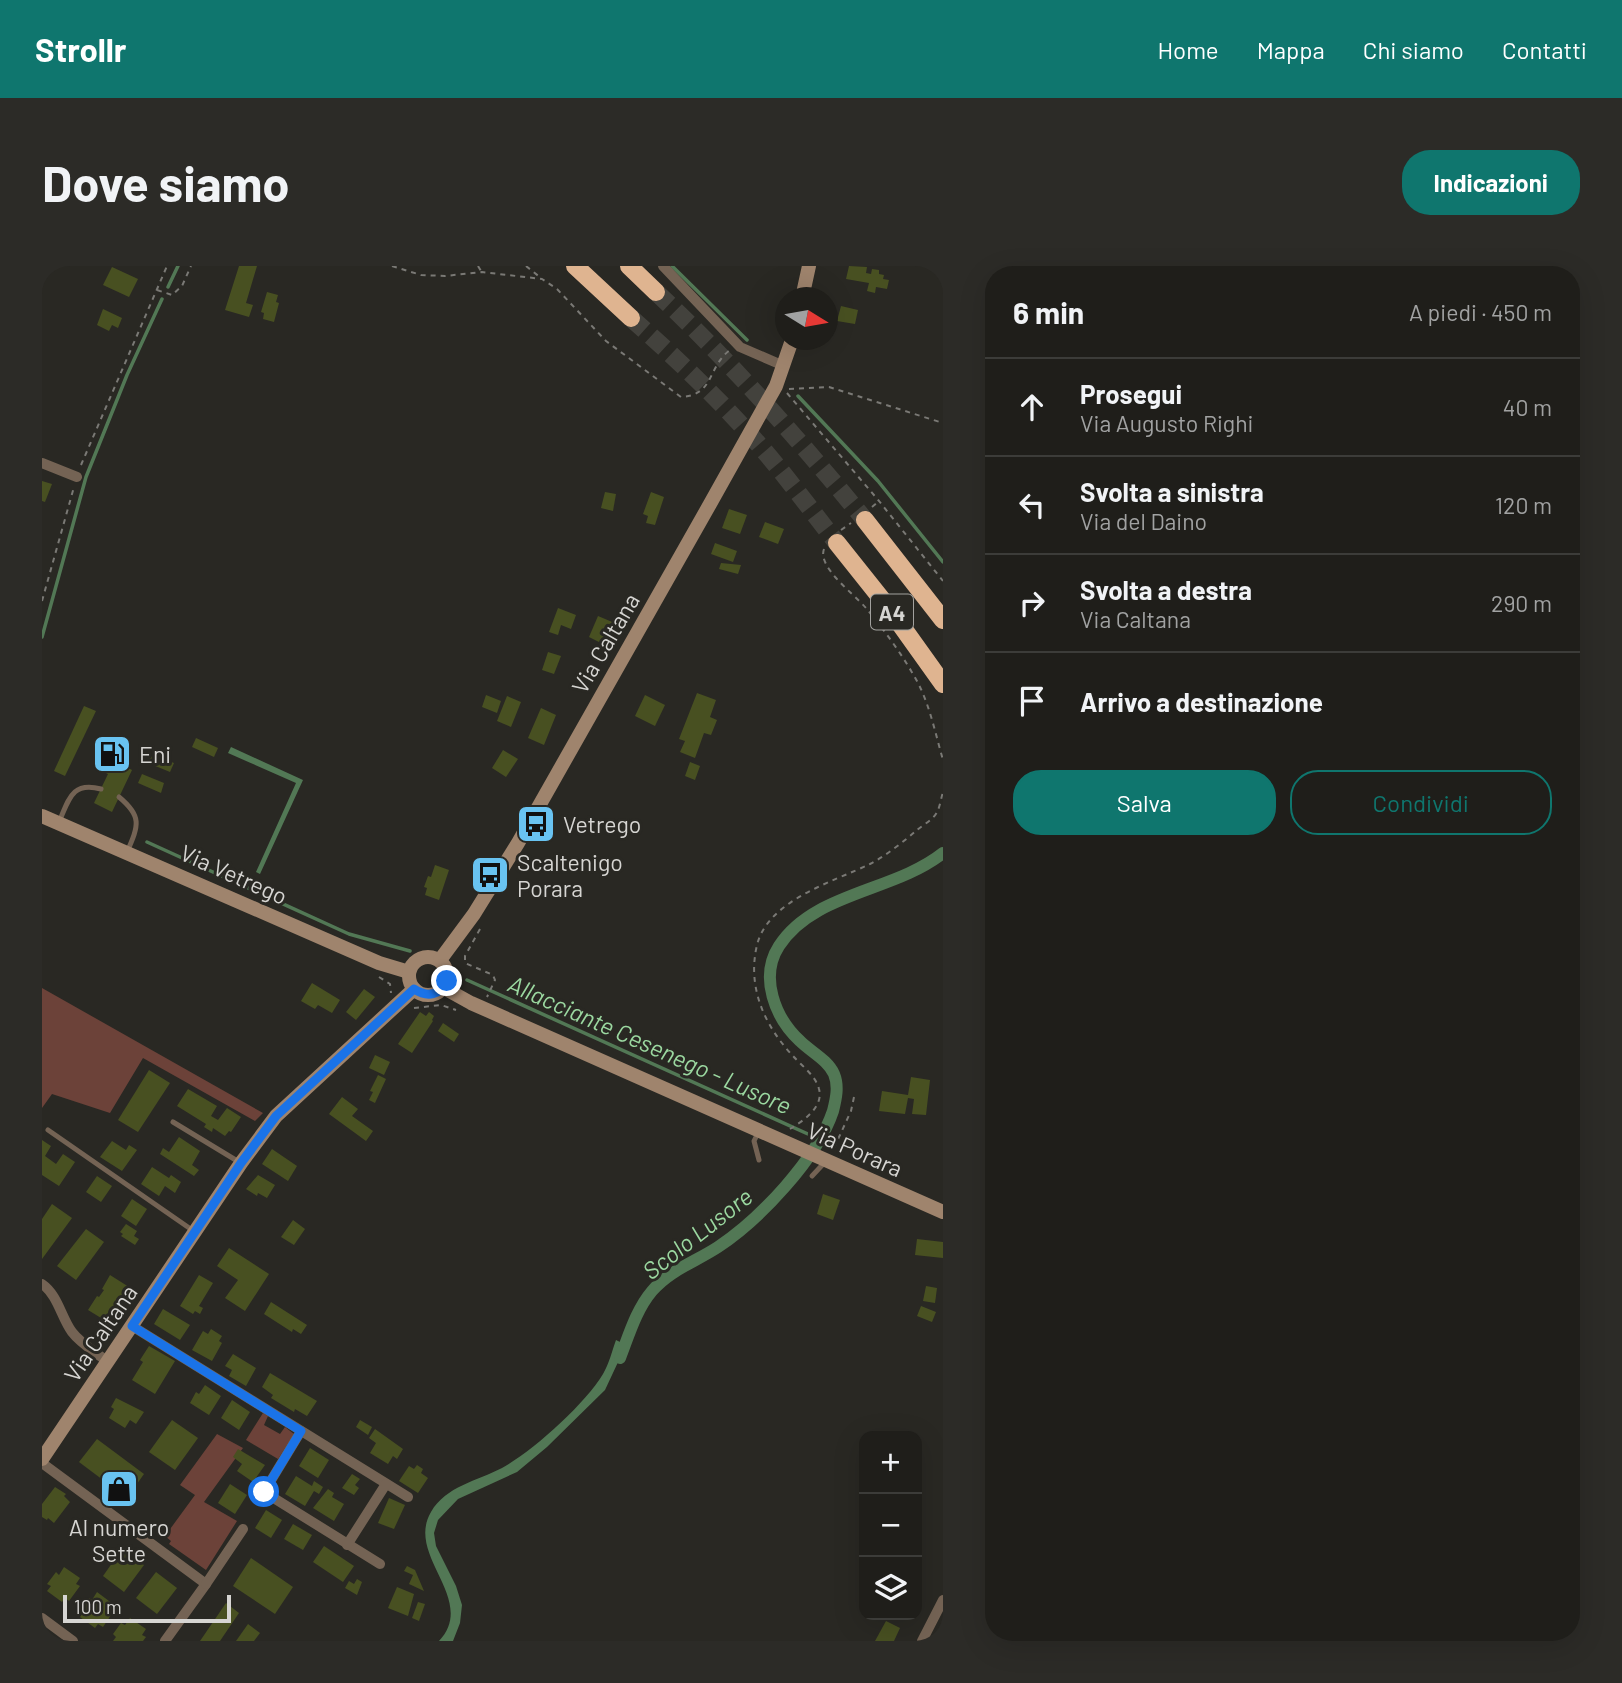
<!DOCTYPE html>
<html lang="it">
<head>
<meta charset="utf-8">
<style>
  body { margin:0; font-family:Barlow,sans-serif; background:#2c2b27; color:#f1f3f6 }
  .controls { position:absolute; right:21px; bottom:21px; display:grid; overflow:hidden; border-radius:14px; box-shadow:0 7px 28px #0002 }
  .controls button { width:63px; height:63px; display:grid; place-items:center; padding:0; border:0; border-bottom:2px solid #3c3c39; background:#1f1e1a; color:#f1f3f6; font:35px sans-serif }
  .compass { position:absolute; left:733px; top:21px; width:63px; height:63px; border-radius:50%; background:#1f1e1a; box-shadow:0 7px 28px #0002; rotate:101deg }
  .scale { position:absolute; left:21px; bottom:18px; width:168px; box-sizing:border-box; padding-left:7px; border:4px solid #d6d5d2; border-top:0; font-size:19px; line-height:24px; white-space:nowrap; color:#d6d5d2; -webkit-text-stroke:5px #292823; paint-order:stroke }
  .stop { position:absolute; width:21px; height:21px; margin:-16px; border:5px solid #1a73e8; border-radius:50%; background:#fff }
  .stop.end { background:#1a73e8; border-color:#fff; box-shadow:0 2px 7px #0008 }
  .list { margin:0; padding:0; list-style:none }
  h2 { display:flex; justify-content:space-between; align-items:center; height:91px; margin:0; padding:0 28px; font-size:30px }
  h2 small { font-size:23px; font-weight:400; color:#a1a2a2 }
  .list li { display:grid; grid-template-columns:46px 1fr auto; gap:21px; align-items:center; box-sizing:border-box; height:98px; padding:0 28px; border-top:2px solid #3c3c39 }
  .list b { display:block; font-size:26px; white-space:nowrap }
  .list p { margin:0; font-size:23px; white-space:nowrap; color:#a1a2a2 }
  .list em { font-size:23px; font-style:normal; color:#a1a2a2 }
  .actions { display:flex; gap:14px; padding:21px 28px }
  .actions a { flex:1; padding:16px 0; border:2px solid #0f766e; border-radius:28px; text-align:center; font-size:24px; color:#0f766e }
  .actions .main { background:#0f766e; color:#fff }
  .icon { flex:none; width:38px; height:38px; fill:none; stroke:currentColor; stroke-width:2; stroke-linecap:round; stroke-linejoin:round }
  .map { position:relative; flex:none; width:901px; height:1375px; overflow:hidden; border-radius:28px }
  header { display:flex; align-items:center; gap:42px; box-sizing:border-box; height:98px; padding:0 35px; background:#0f766e; color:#fff }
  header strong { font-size:33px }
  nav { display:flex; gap:38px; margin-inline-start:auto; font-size:24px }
  .intro { display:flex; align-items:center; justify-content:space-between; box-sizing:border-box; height:168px; padding:0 42px }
  h1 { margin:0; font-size:49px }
  .button { padding:18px 32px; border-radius:28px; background:#0f766e; color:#fff; font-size:24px; font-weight:700 }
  main { display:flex; gap:42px; padding:0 42px }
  aside { flex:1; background:#1f1e1a; border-radius:28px; box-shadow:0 7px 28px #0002 }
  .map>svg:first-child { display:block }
  .green { fill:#6c4239 }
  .water { fill:#527855 }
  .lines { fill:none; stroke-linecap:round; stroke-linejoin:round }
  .stream { stroke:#527855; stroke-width:3.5 }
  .canal { stroke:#527855; stroke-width:12 }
  .building { fill:#485021 }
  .highway-tunnel { stroke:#43423d; stroke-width:18; stroke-dasharray:18 9; stroke-linecap:butt }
  .path { stroke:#7a7975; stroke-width:2; stroke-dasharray:5 5; stroke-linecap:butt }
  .lane { stroke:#746354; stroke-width:5 }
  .street { stroke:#746354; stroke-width:10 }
  .secondary { stroke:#9f846d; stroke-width:14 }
  .highway { stroke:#dfb490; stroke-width:18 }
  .route { stroke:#1a73e8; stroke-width:9 }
  .labels { text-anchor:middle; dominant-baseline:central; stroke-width:6; stroke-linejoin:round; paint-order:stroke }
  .shield { fill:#292823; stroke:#a2a19e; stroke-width:2 }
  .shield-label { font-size:21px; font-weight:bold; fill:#d6d5d2 }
  .street-label { font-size:23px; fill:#d6d5d2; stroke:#292823 }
  .poi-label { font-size:23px; fill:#d6d5d2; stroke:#292823; text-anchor:start }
  .water-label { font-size:24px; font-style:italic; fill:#9bd8a0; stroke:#292823 }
</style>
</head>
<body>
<header>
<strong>Strollr</strong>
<nav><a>Home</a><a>Mappa</a><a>Chi siamo</a><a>Contatti</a></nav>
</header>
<div class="intro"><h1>Dove siamo</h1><a class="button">Indicazioni</a></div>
<main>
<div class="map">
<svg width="901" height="1375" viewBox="0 0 901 1375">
  <rect width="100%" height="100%" fill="#292823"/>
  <g class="green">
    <polygon points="0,722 221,847 213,855 101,792 68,847 10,828 0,842"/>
    <polygon points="221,1147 226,1150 222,1159 238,1168 243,1161 252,1168 236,1193 204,1174"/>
    <polygon points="175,1168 201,1182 162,1236 195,1255 164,1304 127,1278 129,1275 123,1270 153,1229 138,1219"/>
  </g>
  <g class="water">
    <polygon points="189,481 261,514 218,608 214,606 254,517 186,487"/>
    <path d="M 574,1074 L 584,1079 L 563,1124 L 505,1181 L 475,1206 L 416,1233 L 396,1254 L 392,1267 L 394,1280 L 414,1320 L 420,1339 L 418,1357 L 411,1375 L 397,1375 C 436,1333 363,1290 389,1246 C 404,1220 435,1215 460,1202 C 491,1185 543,1138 561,1108 C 567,1098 570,1085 574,1074 Z"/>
  </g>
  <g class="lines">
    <g class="stream">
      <polyline points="630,0 705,74"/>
      <polyline points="126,21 136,0"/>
      <polyline points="756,130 836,215 901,296"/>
      <polyline points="0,371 44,211 85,109 120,33"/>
      <polyline points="105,576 307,668 368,685"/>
      <polyline points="425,714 777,873"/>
    </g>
    <path class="canal" d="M 578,1092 C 587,1069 594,1044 610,1025 C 628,1004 653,996 676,981 C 717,954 775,893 791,845 C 794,833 797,820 792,808 C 786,794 769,786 758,775 C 733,752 717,711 737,680 C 772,626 852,626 901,587"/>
  </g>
  <g class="building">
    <polygon points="197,0 215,0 204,37 211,39 207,51 183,44"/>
    <polygon points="807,0 825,1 824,7 829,8 830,3 837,4 837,8 842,9 841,13 847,14 845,23 834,21 833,27 825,25 827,17 804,13"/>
    <polygon points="70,1 96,13 87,31 61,19"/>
    <polygon points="225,26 236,29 234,36 237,37 232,56 221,53 222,47 219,46"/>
    <polygon points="799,40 816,44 813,58 795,55"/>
    <polygon points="61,43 80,52 76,62 70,59 67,65 55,59"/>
    <polygon points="0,215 10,218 3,236 0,235"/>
    <polygon points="563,226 574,228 571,245 559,242"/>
    <polygon points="609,226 622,231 613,259 604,257 606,250 601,248"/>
    <polygon points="687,243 705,249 698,268 680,262"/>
    <polygon points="723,256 742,263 736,278 717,271"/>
    <polygon points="673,277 695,285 691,296 669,288"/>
    <polygon points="679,297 699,299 696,308 677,303"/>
    <polygon points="516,342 534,349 529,363 519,359 516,369 507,366"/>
    <polygon points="556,350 575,358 565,380 547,371"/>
    <polygon points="506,386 519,390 512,408 500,404"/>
    <polygon points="655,427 674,434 668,451 675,454 669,469 662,467 653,492 638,486 643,475 637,473"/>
    <polygon points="444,429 459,435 455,447 440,441"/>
    <polygon points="603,429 623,439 613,460 593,450"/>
    <polygon points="465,430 479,436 469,461 455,455"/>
    <polygon points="42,440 54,445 23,510 12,505"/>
    <polygon points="499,442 514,449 502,479 486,472"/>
    <polygon points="154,472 176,482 172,491 150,481"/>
    <polygon points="461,484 476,493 464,511 450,502"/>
    <polygon points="109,488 132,497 128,506 106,497"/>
    <polygon points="62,490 90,504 70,546 52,537 66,508 56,503"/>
    <polygon points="648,496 658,500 653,514 643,510"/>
    <polygon points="100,508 122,517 119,527 96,517"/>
    <polygon points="393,599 407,604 397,634 383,629 385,622 382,621 386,610 389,611"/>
    <polygon points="270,717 298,734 290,747 276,739 273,743 259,735"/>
    <polygon points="322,723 333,731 314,754 304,746"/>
    <polygon points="378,746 384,750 387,746 392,750 390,754 391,755 370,787 356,778"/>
    <polygon points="401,757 417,768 412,776 396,765"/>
    <polygon points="333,789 348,796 342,809 327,802"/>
    <polygon points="107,804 128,817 96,866 76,854"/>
    <polygon points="336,809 344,813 333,837 327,834 331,826 328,825"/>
    <polygon points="869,811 888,814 884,849 870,848 872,833 866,832 863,848 837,845 840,825 866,829"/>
    <polygon points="146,823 175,840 169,850 176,854 185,842 199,851 189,866 187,865 183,870 171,862 170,866 162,861 164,858 135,840"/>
    <polygon points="300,831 316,843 310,850 331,865 324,875 287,848"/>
    <polygon points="137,871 158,885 150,899 157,904 152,910 118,888 121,882 127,886"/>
    <polygon points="0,874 9,880 3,890 14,898 21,888 33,896 17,920 0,909"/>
    <polygon points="70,875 84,884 87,879 95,884 80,905 58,891"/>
    <polygon points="230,883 255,900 246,915 220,898"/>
    <polygon points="110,901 127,912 129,909 139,916 133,927 123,920 117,930 99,918"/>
    <polygon points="216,909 233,919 225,932 216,927 215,930 204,923"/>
    <polygon points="55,910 70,920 59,936 44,926"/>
    <polygon points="781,928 798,934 791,954 775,948"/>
    <polygon points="90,933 105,943 94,960 79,950"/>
    <polygon points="10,938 30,952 0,993 0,953"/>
    <polygon points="251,954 263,963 252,979 239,971"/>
    <polygon points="84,958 95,965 92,970 97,973 93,979 79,970 81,968 78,966"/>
    <polygon points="44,963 62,976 34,1014 15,1000"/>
    <polygon points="875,973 901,976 901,992 873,989"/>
    <polygon points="187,982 227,1008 203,1045 183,1032 196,1014 175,1000"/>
    <polygon points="68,1009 87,1021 74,1044 72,1043 64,1055 46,1044 55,1030 57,1031 62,1024 60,1023"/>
    <polygon points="157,1009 171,1017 157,1040 161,1042 158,1048 153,1045 151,1048 138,1040"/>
    <polygon points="884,1020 895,1022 893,1037 881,1035"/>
    <polygon points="229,1036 265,1059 259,1068 251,1063 250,1066 222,1048"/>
    <polygon points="879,1040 894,1046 890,1056 875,1050"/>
    <polygon points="121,1043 148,1059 138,1074 112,1058"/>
    <polygon points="169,1063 180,1070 177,1075 180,1077 170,1095 150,1084 161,1065 166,1068"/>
    <polygon points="107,1080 133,1095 113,1128 90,1114 101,1096 98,1094"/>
    <polygon points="191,1088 214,1102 204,1120 187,1110 190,1104 183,1100"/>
    <polygon points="228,1107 275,1135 265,1150 253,1143 252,1146 229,1132 231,1129 220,1121"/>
    <polygon points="163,1119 179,1130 167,1149 148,1137 154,1126 157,1128"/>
    <polygon points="74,1132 102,1146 94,1158 88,1154 83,1162 67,1152 72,1143 69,1141"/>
    <polygon points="190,1134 208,1146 197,1164 179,1152"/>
    <polygon points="130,1154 156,1172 133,1204 107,1186"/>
    <polygon points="318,1154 330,1161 326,1169 314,1161"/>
    <polygon points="333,1163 361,1183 355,1193 351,1190 346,1198 328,1187 334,1177 327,1172"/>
    <polygon points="55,1173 102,1208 85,1232 37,1196"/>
    <polygon points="268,1182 287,1194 276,1212 257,1200"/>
    <polygon points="196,1183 223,1199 211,1216 195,1205 200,1198 191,1191"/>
    <polygon points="375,1199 381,1203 379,1207 386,1212 376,1227 357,1215 367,1200 372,1203"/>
    <polygon points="310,1208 318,1213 313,1219 317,1222 312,1229 300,1222"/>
    <polygon points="254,1210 270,1220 272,1215 281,1221 277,1228 272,1225 263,1240 243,1228"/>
    <polygon points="188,1218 205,1229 193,1248 176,1237"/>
    <polygon points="13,1221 24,1228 22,1230 28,1236 12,1257 6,1252 5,1254 0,1251 0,1238"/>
    <polygon points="286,1223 292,1227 290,1231 302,1238 292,1255 271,1242"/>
    <polygon points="347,1232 363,1239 352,1263 336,1257"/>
    <polygon points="224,1244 240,1254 229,1272 213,1262"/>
    <polygon points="251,1258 270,1269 261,1284 242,1273"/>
    <polygon points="282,1280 312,1300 301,1316 271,1296"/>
    <polygon points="80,1283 102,1299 82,1326 61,1310"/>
    <polygon points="209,1292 251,1321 233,1348 191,1320"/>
    <polygon points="365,1300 373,1304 382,1325 367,1318 371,1309 362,1305"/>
    <polygon points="22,1301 38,1312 34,1318 38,1320 27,1335 23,1332 20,1336 5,1325 9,1320 5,1318 14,1306 17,1309"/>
    <polygon points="114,1306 135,1322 115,1348 94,1332"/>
    <polygon points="315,1313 320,1316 315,1329 303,1322 307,1315 312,1318"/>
    <polygon points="355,1321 372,1328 366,1350 346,1342"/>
    <polygon points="55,1326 71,1338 68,1344 71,1346 61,1361 56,1358 53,1362 38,1351 42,1345 39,1343 47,1332 50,1334"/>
    <polygon points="376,1336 383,1338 377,1355 370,1352"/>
    <polygon points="184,1337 197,1347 178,1375 158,1375"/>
    <polygon points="88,1352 104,1363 100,1369 104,1371 101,1375 71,1375 74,1371 71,1368 79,1357 83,1359"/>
    <polygon points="844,1355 858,1362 852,1375 833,1375"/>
    <polygon points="206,1358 218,1367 212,1375 194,1375"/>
  </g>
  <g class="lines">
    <g class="highway-tunnel">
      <path d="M 614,26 C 690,97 757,174 823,254"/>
      <path d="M 589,52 C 634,92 678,134 718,180 C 745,211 769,244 795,277"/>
    </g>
    <g class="path">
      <path d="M 350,0 L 379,9 L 403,10 L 440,6 L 500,13 L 515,23 L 564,75 L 639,131 C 673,129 665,101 688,84"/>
      <polyline points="436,0 439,5"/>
      <polyline points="484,0 499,12"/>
      <polyline points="115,24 130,29 140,20 149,0"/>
      <polyline points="747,123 787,121 901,157"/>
      <polyline points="745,127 837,235 901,315"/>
      <polyline points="39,199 125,0"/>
      <polyline points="830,241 837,235"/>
      <polyline points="799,264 809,257"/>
      <path d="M 782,283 C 775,301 812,328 824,342 C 843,365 862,391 876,417 C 888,440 894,470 901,494"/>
      <polyline points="0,335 32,221"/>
      <polyline points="438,663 423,690 423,697 451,709 453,714 445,731"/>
      <polyline points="337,711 348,718 349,727"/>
      <polyline points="372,742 399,739 414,744"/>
      <path d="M 748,863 C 761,855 782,841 777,823 C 774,810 759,799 751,790 C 722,759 705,721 715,679 C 726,634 791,616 828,598 C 845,589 861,576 875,564 C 881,559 892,553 895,546 C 898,541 899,532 901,526"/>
      <polyline points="792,882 809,845 812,831"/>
    </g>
    <g class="lane">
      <path d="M 77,531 C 100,550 97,559 85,586"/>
      <path d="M 17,556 C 27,533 30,515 59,523"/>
      <polyline points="131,856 197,896"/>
      <polyline points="6,864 153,966"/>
      <polyline points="717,894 712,875 717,865"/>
      <polyline points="770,910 784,895"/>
    </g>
    <g class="street">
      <polyline points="621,0 698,81 742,100"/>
      <polyline points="0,197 35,211"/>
      <path d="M 0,1018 C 16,1029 19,1051 30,1066 C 39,1078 55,1087 66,1096"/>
      <polyline points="90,1060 366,1231"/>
      <polyline points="259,1165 222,1226 338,1298"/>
      <polyline points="0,1197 164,1318 123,1375"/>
      <polyline points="305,1279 344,1218"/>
      <polyline points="164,1318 201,1263"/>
      <polyline points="0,1352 31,1375"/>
      <polyline points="880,1375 901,1334"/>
    </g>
    <g class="secondary">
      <polyline points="760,32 767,0"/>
      <polyline points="0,550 337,697 367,706"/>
      <circle cx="386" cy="710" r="19"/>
      <polyline points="398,694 432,648 476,577 668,238 734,120 750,74"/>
      <polyline points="402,722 429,737 901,946"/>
      <polyline points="0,1193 199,897 234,850 372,723"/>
    </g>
    <g class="highway">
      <polyline points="533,0 589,52"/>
      <polyline points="587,0 614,26"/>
      <polyline points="823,254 901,354"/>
      <polyline points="795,277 846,341 901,418"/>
    </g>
  </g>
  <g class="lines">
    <path class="route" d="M 222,1226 L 259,1165 L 90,1060 L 199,897 L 234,850 L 372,723 C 386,732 398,729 405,715"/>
  </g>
  <defs>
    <symbol id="fuel-square" viewBox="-11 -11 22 22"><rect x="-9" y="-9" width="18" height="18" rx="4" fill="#69c3f1" stroke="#292823"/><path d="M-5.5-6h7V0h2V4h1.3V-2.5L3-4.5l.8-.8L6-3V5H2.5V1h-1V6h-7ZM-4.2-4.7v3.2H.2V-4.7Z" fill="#111"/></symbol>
    <symbol id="bus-square" viewBox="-11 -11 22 22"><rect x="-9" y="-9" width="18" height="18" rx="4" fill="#69c3f1" stroke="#292823"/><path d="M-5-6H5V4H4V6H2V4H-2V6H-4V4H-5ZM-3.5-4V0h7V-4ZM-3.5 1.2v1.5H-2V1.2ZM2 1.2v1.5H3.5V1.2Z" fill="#111"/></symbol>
    <symbol id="shop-square" viewBox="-11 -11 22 22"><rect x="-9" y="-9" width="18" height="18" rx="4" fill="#69c3f1" stroke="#292823"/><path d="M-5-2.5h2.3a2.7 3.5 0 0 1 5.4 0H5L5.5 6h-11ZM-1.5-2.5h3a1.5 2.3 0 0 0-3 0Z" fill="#111"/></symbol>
  </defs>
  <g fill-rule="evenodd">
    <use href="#fuel-square" x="48" y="466" width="44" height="44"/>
    <use href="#bus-square" x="472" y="536" width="44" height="44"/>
    <use href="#bus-square" x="426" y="587" width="44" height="44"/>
    <use href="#shop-square" x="55" y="1201" width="44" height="44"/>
  </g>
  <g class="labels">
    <rect class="shield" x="829" y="328.5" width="42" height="35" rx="5"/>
    <g class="shield-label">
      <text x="850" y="346">A4</text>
    </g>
    <g class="street-label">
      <text transform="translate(563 377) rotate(-60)">Via Caltana</text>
      <text transform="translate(192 608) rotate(24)">Via Vetrego</text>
      <text transform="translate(813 883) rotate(24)">Via Porara</text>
      <text transform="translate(58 1067) rotate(-56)">Via Caltana</text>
    </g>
    <g class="poi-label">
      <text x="97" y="488">Eni</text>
      <text x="521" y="558">Vetrego</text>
      <text x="475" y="596">Scaltenigo<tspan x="475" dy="26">Porara</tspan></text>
      <text x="77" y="1261" text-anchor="middle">Al numero<tspan x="77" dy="26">Sette</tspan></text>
    </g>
    <g class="water-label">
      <text transform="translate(608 778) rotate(24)">Allacciante Cesenego - Lusore</text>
      <text transform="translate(655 967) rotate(-38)">Scolo Lusore</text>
    </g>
  </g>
</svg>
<div class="controls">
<button>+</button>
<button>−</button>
<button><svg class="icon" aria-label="layers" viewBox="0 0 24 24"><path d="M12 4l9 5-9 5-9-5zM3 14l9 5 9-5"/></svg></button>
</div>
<svg class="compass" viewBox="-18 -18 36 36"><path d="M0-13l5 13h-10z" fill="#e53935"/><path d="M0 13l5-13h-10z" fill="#a1a2a2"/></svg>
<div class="scale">100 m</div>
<div class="stop" style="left:222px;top:1226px"></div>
<div class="stop end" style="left:405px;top:715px"></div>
</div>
<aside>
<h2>6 min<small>A piedi · 450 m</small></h2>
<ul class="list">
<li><svg class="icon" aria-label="ahead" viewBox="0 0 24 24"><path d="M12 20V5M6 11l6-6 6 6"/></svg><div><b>Prosegui</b><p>Via Augusto Righi</p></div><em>40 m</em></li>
<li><svg class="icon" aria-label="left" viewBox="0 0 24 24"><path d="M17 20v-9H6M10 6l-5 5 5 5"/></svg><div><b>Svolta a sinistra</b><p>Via del Daino</p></div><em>120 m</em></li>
<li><svg class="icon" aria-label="right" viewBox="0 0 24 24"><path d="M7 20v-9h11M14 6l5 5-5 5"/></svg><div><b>Svolta a destra</b><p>Via Caltana</p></div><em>290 m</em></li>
<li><svg class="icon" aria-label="arrive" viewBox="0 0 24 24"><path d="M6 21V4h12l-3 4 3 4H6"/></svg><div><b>Arrivo a destinazione</b></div></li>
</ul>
<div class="actions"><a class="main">Salva</a><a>Condividi</a></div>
</aside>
</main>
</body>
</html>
